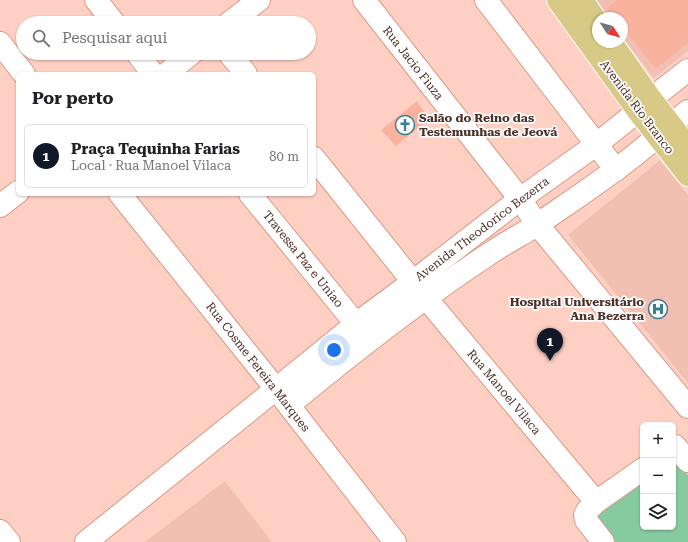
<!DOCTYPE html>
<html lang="pt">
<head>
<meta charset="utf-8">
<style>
  body { margin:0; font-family:"Roboto Serif",serif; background:#f2f2f2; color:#202124 }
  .controls { position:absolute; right:12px; bottom:12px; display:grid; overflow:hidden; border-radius:6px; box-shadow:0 1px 3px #0004 }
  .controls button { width:36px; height:36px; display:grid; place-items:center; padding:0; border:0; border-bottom:1px solid #e0e0e0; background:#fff; color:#202124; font:20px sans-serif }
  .compass { position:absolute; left:592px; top:12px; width:36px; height:36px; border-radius:50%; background:#fff; box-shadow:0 1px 3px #0004; rotate:126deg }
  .you { position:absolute; left:334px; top:350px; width:14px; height:14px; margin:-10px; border:3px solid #fff; border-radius:50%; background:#1a73e8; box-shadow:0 0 0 6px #1a73e833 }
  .badge { display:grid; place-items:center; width:26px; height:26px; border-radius:50%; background:#111827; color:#fff; font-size:13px; font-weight:700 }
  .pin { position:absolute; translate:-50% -33px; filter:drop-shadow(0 1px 2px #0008) }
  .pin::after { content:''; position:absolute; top:21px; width:14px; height:12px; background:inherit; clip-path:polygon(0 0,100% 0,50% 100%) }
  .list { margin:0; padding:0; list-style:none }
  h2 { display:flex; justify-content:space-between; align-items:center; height:52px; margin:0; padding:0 16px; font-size:17px }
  h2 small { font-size:13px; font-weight:400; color:#757577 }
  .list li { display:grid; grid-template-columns:26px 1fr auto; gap:12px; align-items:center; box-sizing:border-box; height:64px; margin:0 8px 8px; padding:0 8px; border:1px solid #e0e0e0; border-radius:6px }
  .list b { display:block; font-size:15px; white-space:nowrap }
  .list p { margin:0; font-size:13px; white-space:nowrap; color:#757577 }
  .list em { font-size:13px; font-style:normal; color:#757577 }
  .icon { flex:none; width:22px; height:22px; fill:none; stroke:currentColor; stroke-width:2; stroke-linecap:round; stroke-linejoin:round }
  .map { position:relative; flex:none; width:688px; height:542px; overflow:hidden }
  .search { position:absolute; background:#fff; box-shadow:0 1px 3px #0004; left:16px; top:16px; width:300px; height:44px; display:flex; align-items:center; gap:10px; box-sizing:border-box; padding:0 14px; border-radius:22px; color:#757577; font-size:15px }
  .panel { position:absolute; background:#fff; box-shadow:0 1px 3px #0004; left:16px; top:72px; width:300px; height:124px; border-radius:6px }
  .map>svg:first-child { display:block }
  .built { fill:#f2c0b2 }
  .green { fill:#86cba0 }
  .building { fill:#f9b29e }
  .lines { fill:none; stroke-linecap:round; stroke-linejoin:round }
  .minor-casing { stroke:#de9783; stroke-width:24 }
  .major-casing { stroke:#fff; stroke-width:24 }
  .minor { stroke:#fff; stroke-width:22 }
  .major { stroke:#d8c986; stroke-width:22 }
  .labels { text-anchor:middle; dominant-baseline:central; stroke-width:3.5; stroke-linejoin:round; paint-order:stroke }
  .street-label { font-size:12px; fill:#4d3028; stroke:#fdfdfd }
  .poi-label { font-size:12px; font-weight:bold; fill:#4d3028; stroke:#fdfdfd; text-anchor:start }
</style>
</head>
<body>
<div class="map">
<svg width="688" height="542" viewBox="0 0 688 542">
  <rect width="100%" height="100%" fill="#fed0c3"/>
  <g class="built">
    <polygon points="592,0 688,0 688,51 654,78 622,37 622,18 607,18"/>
    <polygon points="660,160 688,195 688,383 568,235"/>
    <polygon points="225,481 272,542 145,542"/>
  </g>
  <polygon class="green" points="673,458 688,475 688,542 615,542 595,517 643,481 643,527 673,527"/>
  <g class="building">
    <polygon points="617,0 688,0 688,43 656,69 622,27 622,18 615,18 607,8"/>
    <polygon points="417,101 429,119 396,146 381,130"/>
  </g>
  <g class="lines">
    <defs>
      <g id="minor">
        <polyline points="96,0 114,23"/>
        <polyline points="364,0 520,199 537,224 688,407"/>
        <polyline points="486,0 616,170"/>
        <polyline points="229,23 259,0"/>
        <polyline points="0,43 24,74"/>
        <polyline points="137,53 153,74"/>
        <polyline points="229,53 246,74"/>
        <polyline points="166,74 192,53"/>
        <polyline points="314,158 426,298 596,502"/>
        <polyline points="120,194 276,389 395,542"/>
        <polyline points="250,194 356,324"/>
        <polyline points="0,206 18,192"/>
        <path d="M 289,405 C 353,352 422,298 492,252 C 507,242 523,234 538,224 C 564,206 590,189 615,170 C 641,152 663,130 688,111"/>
        <polyline points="675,446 688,461"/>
        <polyline points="0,531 9,542"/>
        <polyline points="86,542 276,389 356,324 414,281 520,199 597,144 638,111 651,99 688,70"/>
        <polyline points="603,542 586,520 585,515 587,511 596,502 643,469"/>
      </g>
      <g id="major">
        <polyline points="558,0 638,111 688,175"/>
        <polyline points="582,0 598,23"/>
        <polyline points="611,42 651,99 688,147"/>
      </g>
    </defs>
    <use href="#minor" class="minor-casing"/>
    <use href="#major" class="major-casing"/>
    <use href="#minor" class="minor"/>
    <use href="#major" class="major"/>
  </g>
  <defs>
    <symbol id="church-ring" viewBox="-11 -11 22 22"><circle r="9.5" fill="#fdfdfd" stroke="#3c7f90" stroke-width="1.5"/><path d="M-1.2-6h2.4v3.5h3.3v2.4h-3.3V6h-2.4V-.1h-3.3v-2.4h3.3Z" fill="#3c7f90"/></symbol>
    <symbol id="hospital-ring" viewBox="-11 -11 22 22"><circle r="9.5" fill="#fdfdfd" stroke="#3c7f90" stroke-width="1.5"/><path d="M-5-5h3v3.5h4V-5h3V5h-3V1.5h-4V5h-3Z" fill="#3c7f90"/></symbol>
  </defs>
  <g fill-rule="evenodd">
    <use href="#church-ring" x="394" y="114" width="22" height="22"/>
    <use href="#hospital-ring" x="647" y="298" width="22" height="22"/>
  </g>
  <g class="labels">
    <g class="street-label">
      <text transform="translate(413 63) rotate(52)">Rua Jacio Fiuza</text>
      <text transform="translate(637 107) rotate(53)">Avenida Rio Branco</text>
      <text transform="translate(482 229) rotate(-37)">Avenida Theodorico Bezerra</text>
      <text transform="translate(303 259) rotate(51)">Travessa Paz e Uniao</text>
      <text transform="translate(258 367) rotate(52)">Rua Cosme Fereira Marques</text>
      <text transform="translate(504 392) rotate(50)">Rua Manoel Vilaca</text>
    </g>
    <g class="poi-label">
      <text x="419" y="118">Salão do Reino das<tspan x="419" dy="14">Testemunhas de Jeová</tspan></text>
      <text x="644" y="302" text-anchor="end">Hospital Universitário<tspan x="644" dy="14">Ana Bezerra</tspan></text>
    </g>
  </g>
</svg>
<div class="controls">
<button>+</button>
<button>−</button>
<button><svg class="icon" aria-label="layers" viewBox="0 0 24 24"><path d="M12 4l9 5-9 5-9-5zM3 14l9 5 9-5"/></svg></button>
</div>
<svg class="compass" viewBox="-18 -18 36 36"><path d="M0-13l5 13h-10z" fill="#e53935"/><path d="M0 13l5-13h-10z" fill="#757577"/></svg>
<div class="you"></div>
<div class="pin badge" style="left:550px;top:361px">1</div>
<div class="search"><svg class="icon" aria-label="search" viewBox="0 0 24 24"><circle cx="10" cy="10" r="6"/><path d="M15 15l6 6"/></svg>Pesquisar aqui</div>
<section class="panel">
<h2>Por perto<small></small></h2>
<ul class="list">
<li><span class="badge">1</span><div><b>Praça Tequinha Farias</b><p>Local · Rua Manoel Vilaca</p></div><em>80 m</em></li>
</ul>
</section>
</div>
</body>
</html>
